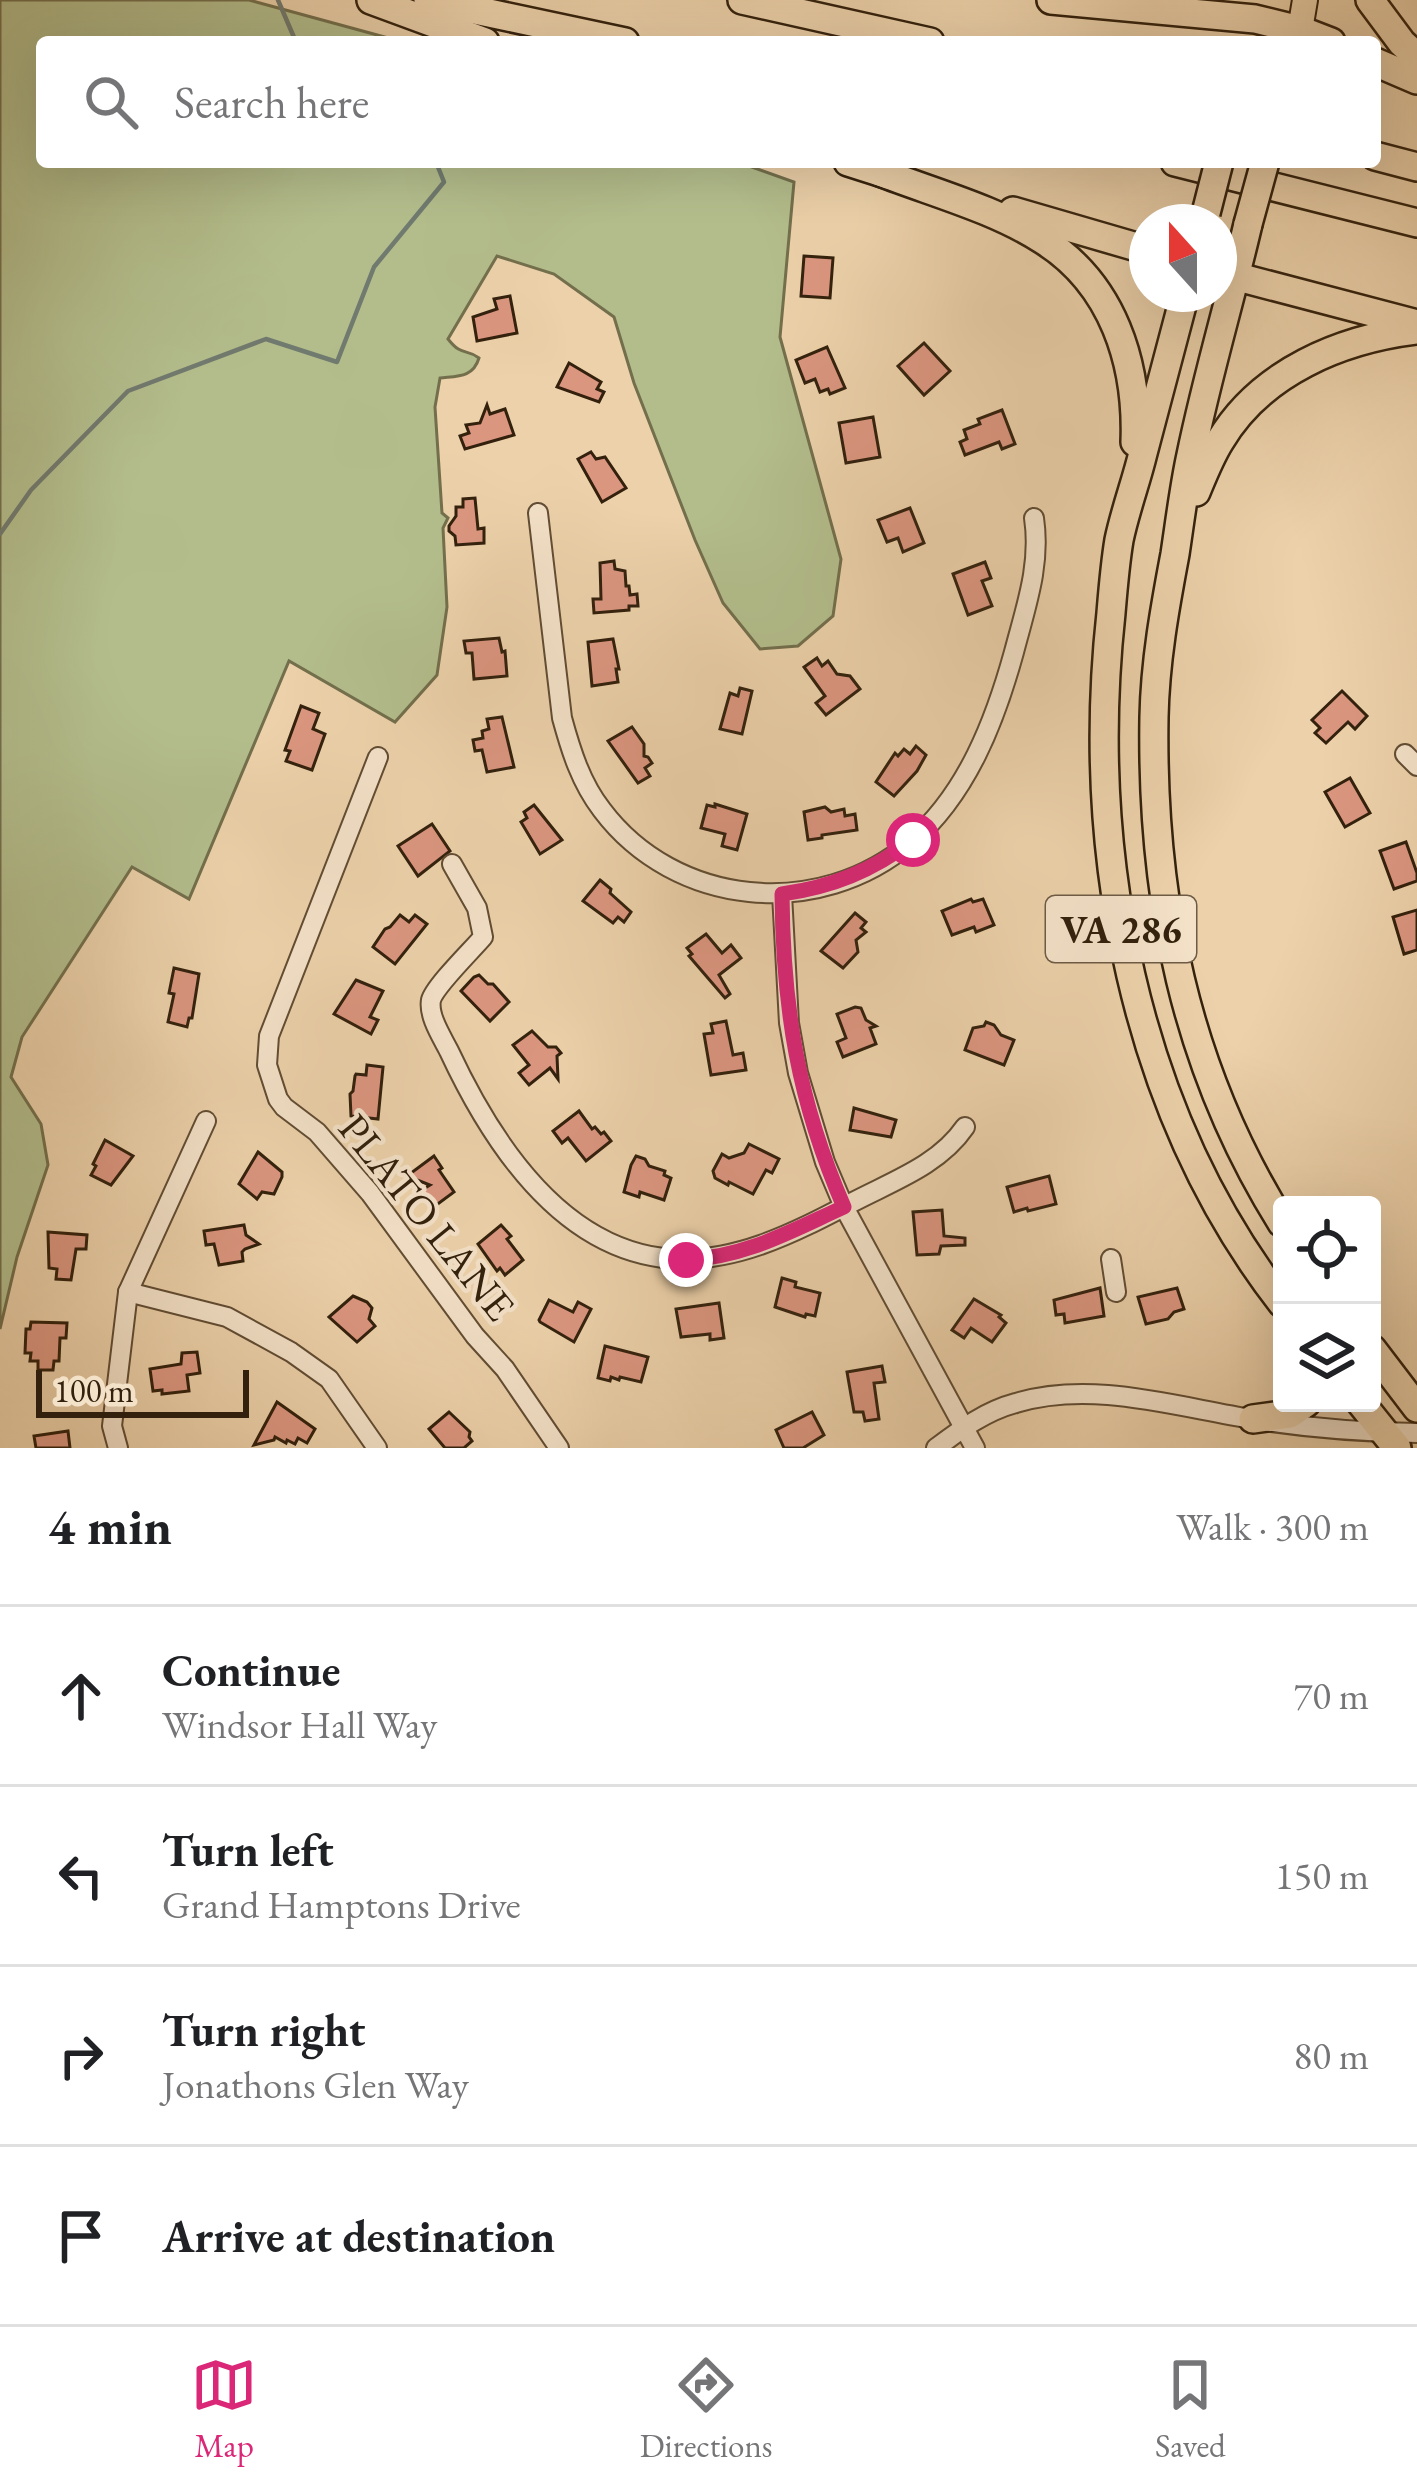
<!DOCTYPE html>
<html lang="en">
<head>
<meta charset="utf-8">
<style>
  body { margin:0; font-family:"EB Garamond",serif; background:#f2f2f2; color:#202124 }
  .controls { position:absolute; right:36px; bottom:36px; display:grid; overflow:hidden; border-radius:12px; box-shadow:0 12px 48px #0002 }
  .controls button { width:108px; height:108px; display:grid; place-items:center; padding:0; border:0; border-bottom:3px solid #e0e0e0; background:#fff; color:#202124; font:60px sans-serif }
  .compass { position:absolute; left:1129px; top:204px; width:108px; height:108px; border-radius:50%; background:#fff; box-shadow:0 12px 48px #0002; rotate:339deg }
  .scale { position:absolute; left:36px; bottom:30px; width:213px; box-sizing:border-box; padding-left:12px; border:6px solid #33210d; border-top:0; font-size:33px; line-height:42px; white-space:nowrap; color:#33210d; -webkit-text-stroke:9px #f3e1c8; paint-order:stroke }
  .stop { position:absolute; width:36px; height:36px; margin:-27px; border:9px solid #db2777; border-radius:50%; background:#fff }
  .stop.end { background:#db2777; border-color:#fff; box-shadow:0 3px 12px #0008 }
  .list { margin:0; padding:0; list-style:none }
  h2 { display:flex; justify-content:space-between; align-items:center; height:156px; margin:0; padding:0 48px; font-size:51px }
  h2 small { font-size:39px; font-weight:400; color:#757577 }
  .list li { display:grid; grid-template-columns:78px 1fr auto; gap:36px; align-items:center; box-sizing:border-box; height:180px; padding:0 48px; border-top:3px solid #e0e0e0 }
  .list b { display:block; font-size:45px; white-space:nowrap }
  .list p { margin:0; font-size:39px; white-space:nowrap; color:#757577 }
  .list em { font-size:39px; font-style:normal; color:#757577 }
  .icon { flex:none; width:66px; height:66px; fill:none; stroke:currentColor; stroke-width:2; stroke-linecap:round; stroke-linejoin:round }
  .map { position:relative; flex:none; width:1417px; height:1448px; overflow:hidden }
  .search { position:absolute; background:#fff; box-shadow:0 12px 48px #0002; left:36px; right:36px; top:36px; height:132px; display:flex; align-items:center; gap:30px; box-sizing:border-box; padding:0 42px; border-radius:12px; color:#757577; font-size:45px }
  .sheet { height:876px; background:#fff }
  nav { display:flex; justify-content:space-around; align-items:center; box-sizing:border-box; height:168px; border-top:3px solid #e0e0e0; background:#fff; font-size:33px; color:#757577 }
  nav a { display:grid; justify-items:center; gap:6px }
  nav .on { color:#db2777 }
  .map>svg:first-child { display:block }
  .green { fill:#b3bd8c; stroke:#736f4c; stroke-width:3 }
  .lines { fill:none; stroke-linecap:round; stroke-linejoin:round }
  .stream { stroke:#717a6f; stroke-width:4.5 }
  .building { fill:#db9680; stroke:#33210d; stroke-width:3 }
  .minor-casing { stroke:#614d34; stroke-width:22 }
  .major-casing { stroke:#33210d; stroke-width:28 }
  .highway-casing { stroke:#33210d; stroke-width:32 }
  .minor { stroke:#f3e1c8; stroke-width:18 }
  .major { stroke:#ecd1aa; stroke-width:24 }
  .highway { stroke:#ecd1aa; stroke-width:27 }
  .highway-bridge-casing { stroke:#33210d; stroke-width:32; stroke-linecap:butt }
  .highway-bridge { stroke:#ecd1aa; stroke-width:27 }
  .route { stroke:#db2777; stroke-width:15 }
  .labels { text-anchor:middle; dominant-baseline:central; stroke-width:9; stroke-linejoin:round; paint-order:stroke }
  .shield { fill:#f3e1c8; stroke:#6d5b45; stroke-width:3 }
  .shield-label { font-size:39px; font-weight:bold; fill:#33210d }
  .street-label { font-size:42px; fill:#33210d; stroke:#f3e1c8 }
</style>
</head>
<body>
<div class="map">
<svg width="1417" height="1448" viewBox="0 0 1417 1448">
  <rect width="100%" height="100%" fill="#ecd1aa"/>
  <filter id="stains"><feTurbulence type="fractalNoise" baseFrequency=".00167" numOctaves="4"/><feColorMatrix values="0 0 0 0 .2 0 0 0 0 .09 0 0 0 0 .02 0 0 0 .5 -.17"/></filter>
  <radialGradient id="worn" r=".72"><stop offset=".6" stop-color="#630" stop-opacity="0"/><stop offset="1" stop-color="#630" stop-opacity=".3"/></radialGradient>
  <path class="green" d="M 0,0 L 249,0 L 403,42 L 42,42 L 42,162 L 738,162 L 794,182 L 780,337 L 841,559 L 833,616 L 798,646 L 760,649 L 723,603 L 695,540 L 634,383 L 614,317 L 554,274 L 497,256 L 448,339 C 462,357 466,348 479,358 C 473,378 457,376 440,378 L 435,407 L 442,513 L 448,518 L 443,528 L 447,607 L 437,675 L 395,722 L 289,661 L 189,899 L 132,867 L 22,1037 L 11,1077 L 41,1124 L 48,1165 L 17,1257 L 0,1329 Z"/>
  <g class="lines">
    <g class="stream">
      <polyline points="278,0 296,42"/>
      <polyline points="0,534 31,490 128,391 266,339 337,362 374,267 444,182 436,162"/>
    </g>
  </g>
  <g class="building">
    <polygon points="804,256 833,258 830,298 801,296"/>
    <polygon points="510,296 517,333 477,341 473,317 497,309 494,299"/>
    <polygon points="924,343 950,371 924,395 898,366"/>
    <polygon points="827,347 845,388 830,394 828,389 820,392 815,379 805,383 796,360"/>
    <polygon points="569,363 601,382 597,389 604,392 599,402 557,387"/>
    <polygon points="487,405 490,414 505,409 514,435 465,449 460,436 469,433 466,425 480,423"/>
    <polygon points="1002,410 1015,444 1002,449 999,442 965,455 960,442 967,439 964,430 980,424 978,419"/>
    <polygon points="873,417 880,457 846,463 839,423"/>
    <polygon points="591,452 596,459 605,457 626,488 602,502 578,459"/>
    <polygon points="475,498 478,529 484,528 484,543 456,545 455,536 449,531 449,526 456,516 456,507 463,507 463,499"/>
    <polygon points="910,508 924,543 903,552 898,538 887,542 878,520"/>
    <polygon points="614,561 615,569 625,571 626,586 629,586 630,595 637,594 638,606 629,606 629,610 594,613 593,599 601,599 600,563"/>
    <polygon points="985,562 991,578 982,581 992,606 968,615 953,574"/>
    <polygon points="499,638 502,652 505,651 507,676 474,679 472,653 466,653 464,641"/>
    <polygon points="613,639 619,669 616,669 618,682 592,686 588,642"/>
    <polygon points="817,658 822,666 828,661 837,674 850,676 860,689 826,715 816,703 825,696 804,667"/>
    <polygon points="740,688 752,691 742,734 720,729 730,693 738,696"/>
    <polygon points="1342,691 1367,716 1355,729 1348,722 1326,743 1315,733 1320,728 1312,720"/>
    <polygon points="301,706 319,713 313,729 325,734 312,770 286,761 290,751 285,750"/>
    <polygon points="502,717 514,767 487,772 482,750 475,751 473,740 483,738 482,731 489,729 487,719"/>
    <polygon points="632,727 644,744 644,756 648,757 652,763 645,768 650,776 638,783 608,741"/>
    <polygon points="916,746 926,755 917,771 894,796 876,782 895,753 898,756 904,749 910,754"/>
    <polygon points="1350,778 1370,813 1345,827 1325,792"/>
    <polygon points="715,804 747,814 737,850 722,846 725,834 701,828 707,805 715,807"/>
    <polygon points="534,805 562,840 540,854 521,822 527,818 524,812"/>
    <polygon points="825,807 831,812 844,809 845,816 855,814 857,830 822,835 822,838 808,840 804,812"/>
    <polygon points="432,824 450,851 418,876 398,846"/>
    <polygon points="1406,842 1417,873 1417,881 1394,889 1380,851"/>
    <polygon points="600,880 611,889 610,893 631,912 624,922 618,917 613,923 583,901"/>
    <polygon points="971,899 973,902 983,899 994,925 976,932 974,927 952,935 942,911"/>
    <polygon points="1417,910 1417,950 1404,954 1393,917"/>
    <polygon points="855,913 866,922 861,928 866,932 856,940 858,952 843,968 821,951"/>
    <polygon points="400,915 409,922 415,915 427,924 395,964 373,947 385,929 390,927"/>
    <polygon points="706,934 722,953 731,945 741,958 719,975 730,994 725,998 689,956 692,954 687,948"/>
    <polygon points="174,968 199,974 192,1018 189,1018 187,1027 168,1022 174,994 169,993"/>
    <polygon points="479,975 488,984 493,984 509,1002 490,1021 461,991 474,977"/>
    <polygon points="356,980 383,991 370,1017 378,1020 371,1034 334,1014"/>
    <polygon points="855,1007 861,1008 866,1020 876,1026 870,1028 876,1044 843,1057 837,1042 846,1038 837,1014"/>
    <polygon points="726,1021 733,1055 743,1053 746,1070 711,1075 704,1034 713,1033 711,1024"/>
    <polygon points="986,1022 994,1025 1001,1035 1014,1040 1004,1065 965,1050 973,1028 984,1026"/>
    <polygon points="532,1031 548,1047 556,1047 561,1053 557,1056 558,1079 550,1068 529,1085 519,1073 529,1065 513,1045"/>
    <polygon points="367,1065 383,1067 378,1119 351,1116 350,1094 353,1091 355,1076 356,1074 366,1075"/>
    <polygon points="854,1108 896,1120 891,1137 850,1130"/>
    <polygon points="579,1111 592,1129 595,1127 601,1134 604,1132 611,1141 586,1161 568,1138 562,1143 553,1131"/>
    <polygon points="105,1140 133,1156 111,1185 91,1175 96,1166 93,1164"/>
    <polygon points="749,1144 779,1159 772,1173 766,1170 753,1194 729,1182 728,1185 715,1178 713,1171 722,1154 729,1158 744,1153"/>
    <polygon points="258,1152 282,1172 282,1177 274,1194 262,1192 257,1199 239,1184"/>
    <polygon points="434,1156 442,1168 439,1170 454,1192 435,1206 420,1191 430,1185 407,1176"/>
    <polygon points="636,1156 645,1159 649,1166 665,1171 664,1175 671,1178 664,1200 640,1192 639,1197 624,1192 631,1165"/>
    <polygon points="1049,1176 1056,1204 1028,1211 1027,1208 1014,1212 1007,1187"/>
    <polygon points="942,1210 944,1236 965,1238 965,1245 941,1246 939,1254 917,1255 913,1212"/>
    <polygon points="244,1225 246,1235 259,1244 245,1249 242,1252 243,1261 219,1265 214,1244 206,1245 204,1231"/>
    <polygon points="501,1225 511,1236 507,1239 523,1260 505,1275 500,1268 497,1271 478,1244"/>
    <polygon points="48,1232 87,1235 86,1249 76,1249 71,1280 56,1279 57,1269 49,1268"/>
    <polygon points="782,1278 796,1282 795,1287 820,1293 815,1316 806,1314 805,1317 775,1307"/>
    <polygon points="1100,1288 1104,1316 1065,1323 1064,1314 1056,1315 1054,1300"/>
    <polygon points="1177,1288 1184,1309 1174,1312 1168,1319 1146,1324 1138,1297"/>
    <polygon points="353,1296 367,1302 372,1308 369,1319 375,1326 357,1342 329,1317"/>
    <polygon points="974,1299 1001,1315 999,1317 1006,1323 992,1342 971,1328 964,1338 952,1330"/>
    <polygon points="549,1300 573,1312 578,1302 591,1309 574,1342 540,1322 539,1320"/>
    <polygon points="719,1303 724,1338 710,1340 710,1334 681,1337 676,1309"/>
    <polygon points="31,1322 67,1323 66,1338 60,1338 59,1361 54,1361 53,1370 38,1370 38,1361 30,1361 31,1353 25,1353 26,1329 30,1329"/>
    <polygon points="605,1346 648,1357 641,1382 620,1377 619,1380 611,1377 610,1381 598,1378"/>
    <polygon points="197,1352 200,1373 187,1375 189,1391 162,1394 162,1390 153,1391 150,1369 181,1364 182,1353"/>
    <polygon points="882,1366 885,1382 874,1383 879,1419 865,1421 863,1412 854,1412 847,1372"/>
    <polygon points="277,1402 315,1429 307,1443 298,1438 295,1444 287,1440 286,1443 275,1437 274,1440 254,1445"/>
    <polygon points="449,1412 470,1432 469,1437 472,1441 464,1448 445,1448 429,1429"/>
    <polygon points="812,1412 824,1435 803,1448 784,1448 776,1430"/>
    <polygon points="68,1431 70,1448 36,1448 34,1436"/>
  </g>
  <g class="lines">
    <defs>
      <g id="minor">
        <path d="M 538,513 L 562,718 C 571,751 581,783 602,810 C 675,907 819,921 911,842 C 967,794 995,721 1014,652 C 1026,606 1041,565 1034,518"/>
        <polyline points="1405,754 1417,766"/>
        <polyline points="378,757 269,1036 267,1065 278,1099 284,1107 317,1132 370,1193 475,1336 505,1369 559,1448"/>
        <path d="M 452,864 L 477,908 L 483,937 C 472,950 435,986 431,1000 C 428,1016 442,1037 449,1051 C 490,1139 558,1245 663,1258 C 731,1266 794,1233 853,1202 C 893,1181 939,1165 965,1127"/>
        <polyline points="782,894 789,1023 798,1073 825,1162 844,1207 975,1448"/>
        <polyline points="1111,1259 1116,1292"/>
        <polyline points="128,1292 227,1317 291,1352 329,1379 377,1448"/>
        <polyline points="118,1448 112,1426 128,1292 206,1121"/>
        <path d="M 936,1448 C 961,1429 986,1411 1016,1403 C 1092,1380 1176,1407 1252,1419 C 1307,1428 1362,1432 1417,1433"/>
      </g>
      <polyline id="major" points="1300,30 1305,0"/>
      <g id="highway">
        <polyline points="371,0 485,42"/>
        <polyline points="428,0 625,42"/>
        <polyline points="742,0 930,42"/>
        <polyline points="1051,0 1255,19 1300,30 1331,42"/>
        <polyline points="1370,0 1402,43 1417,57"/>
        <polyline points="1375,62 1417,80"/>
        <polyline points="1375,156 1417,167"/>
        <polyline points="848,162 895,177"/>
        <polyline points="1175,162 1417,223"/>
        <path d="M 880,172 C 934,193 995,209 1043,240 C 1113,284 1138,363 1135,442"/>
        <polyline points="1013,211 1147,250"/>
        <path d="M 1248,224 C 1230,301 1207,377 1191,455 C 1184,487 1180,521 1175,554 C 1165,607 1155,662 1154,717 C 1151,898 1185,1068 1282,1223"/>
        <polyline points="1219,272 1417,324"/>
        <path d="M 1185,294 C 1171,347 1157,400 1143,453 C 1136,482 1125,511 1119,540 C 1115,564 1113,589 1111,613 C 1085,851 1133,1111 1282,1303"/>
        <path d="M 1196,492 C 1203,475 1210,457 1220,441 C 1261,372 1341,339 1417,330"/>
        <polyline points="1372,1349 1417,1408"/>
        <polyline points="1361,1403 1397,1448"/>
        <polyline points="1253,1419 1290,1414 1306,1403"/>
      </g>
    </defs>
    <use href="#minor" class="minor-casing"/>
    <use href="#major" class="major-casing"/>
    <use href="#highway" class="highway-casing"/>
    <use href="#minor" class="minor"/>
    <use href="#major" class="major"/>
    <use href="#highway" class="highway"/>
    <defs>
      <g id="highway-bridge">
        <polyline points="1206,213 1219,162"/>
        <polyline points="1248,224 1265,162"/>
      </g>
    </defs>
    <use href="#highway-bridge" class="highway-bridge-casing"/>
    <use href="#highway-bridge" class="highway-bridge"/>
  </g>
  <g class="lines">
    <path class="route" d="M 686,1260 C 746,1257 791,1231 844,1207 C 798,1101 783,1009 782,894 C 832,887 872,871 913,840"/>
  </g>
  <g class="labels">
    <rect class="shield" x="1046" y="896" width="150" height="66" rx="9"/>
    <g class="shield-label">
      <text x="1121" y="929">VA 286</text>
    </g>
    <g class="street-label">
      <text transform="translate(427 1217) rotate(51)">PLATO LANE</text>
    </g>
  </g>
  <rect width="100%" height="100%" filter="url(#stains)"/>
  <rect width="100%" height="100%" fill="url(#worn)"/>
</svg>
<div class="controls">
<button><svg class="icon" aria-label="locate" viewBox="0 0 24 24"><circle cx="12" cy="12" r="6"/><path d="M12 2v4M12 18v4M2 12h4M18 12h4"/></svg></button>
<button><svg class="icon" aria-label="layers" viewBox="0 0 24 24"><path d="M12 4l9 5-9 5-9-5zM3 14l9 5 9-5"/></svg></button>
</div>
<svg class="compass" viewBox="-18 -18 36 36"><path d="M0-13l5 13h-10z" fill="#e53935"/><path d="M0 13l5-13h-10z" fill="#757577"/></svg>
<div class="scale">100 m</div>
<div class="stop" style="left:913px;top:840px"></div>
<div class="stop end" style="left:686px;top:1260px"></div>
<div class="search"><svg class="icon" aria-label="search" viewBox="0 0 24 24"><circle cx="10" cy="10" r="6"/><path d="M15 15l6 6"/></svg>Search here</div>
</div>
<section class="sheet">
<h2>4 min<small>Walk · 300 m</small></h2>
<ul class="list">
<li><svg class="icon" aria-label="ahead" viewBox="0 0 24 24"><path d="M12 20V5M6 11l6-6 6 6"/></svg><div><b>Continue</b><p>Windsor Hall Way</p></div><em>70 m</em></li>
<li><svg class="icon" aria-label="left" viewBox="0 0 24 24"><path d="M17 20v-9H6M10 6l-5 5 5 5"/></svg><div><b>Turn left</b><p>Grand Hamptons Drive</p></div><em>150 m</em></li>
<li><svg class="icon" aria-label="right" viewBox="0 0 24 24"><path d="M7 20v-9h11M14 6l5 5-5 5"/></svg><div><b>Turn right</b><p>Jonathons Glen Way</p></div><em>80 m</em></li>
<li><svg class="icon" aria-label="arrive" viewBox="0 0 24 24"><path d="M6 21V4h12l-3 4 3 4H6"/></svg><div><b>Arrive at destination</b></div></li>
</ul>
</section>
<nav>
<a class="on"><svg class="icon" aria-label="map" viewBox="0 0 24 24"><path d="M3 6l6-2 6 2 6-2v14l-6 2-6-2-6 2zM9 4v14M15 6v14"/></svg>Map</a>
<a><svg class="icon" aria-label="directions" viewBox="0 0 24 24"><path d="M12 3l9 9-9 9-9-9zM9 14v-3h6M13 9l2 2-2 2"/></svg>Directions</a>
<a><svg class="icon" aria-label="saved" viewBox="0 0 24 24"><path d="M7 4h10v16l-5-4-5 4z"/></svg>Saved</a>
</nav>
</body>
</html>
